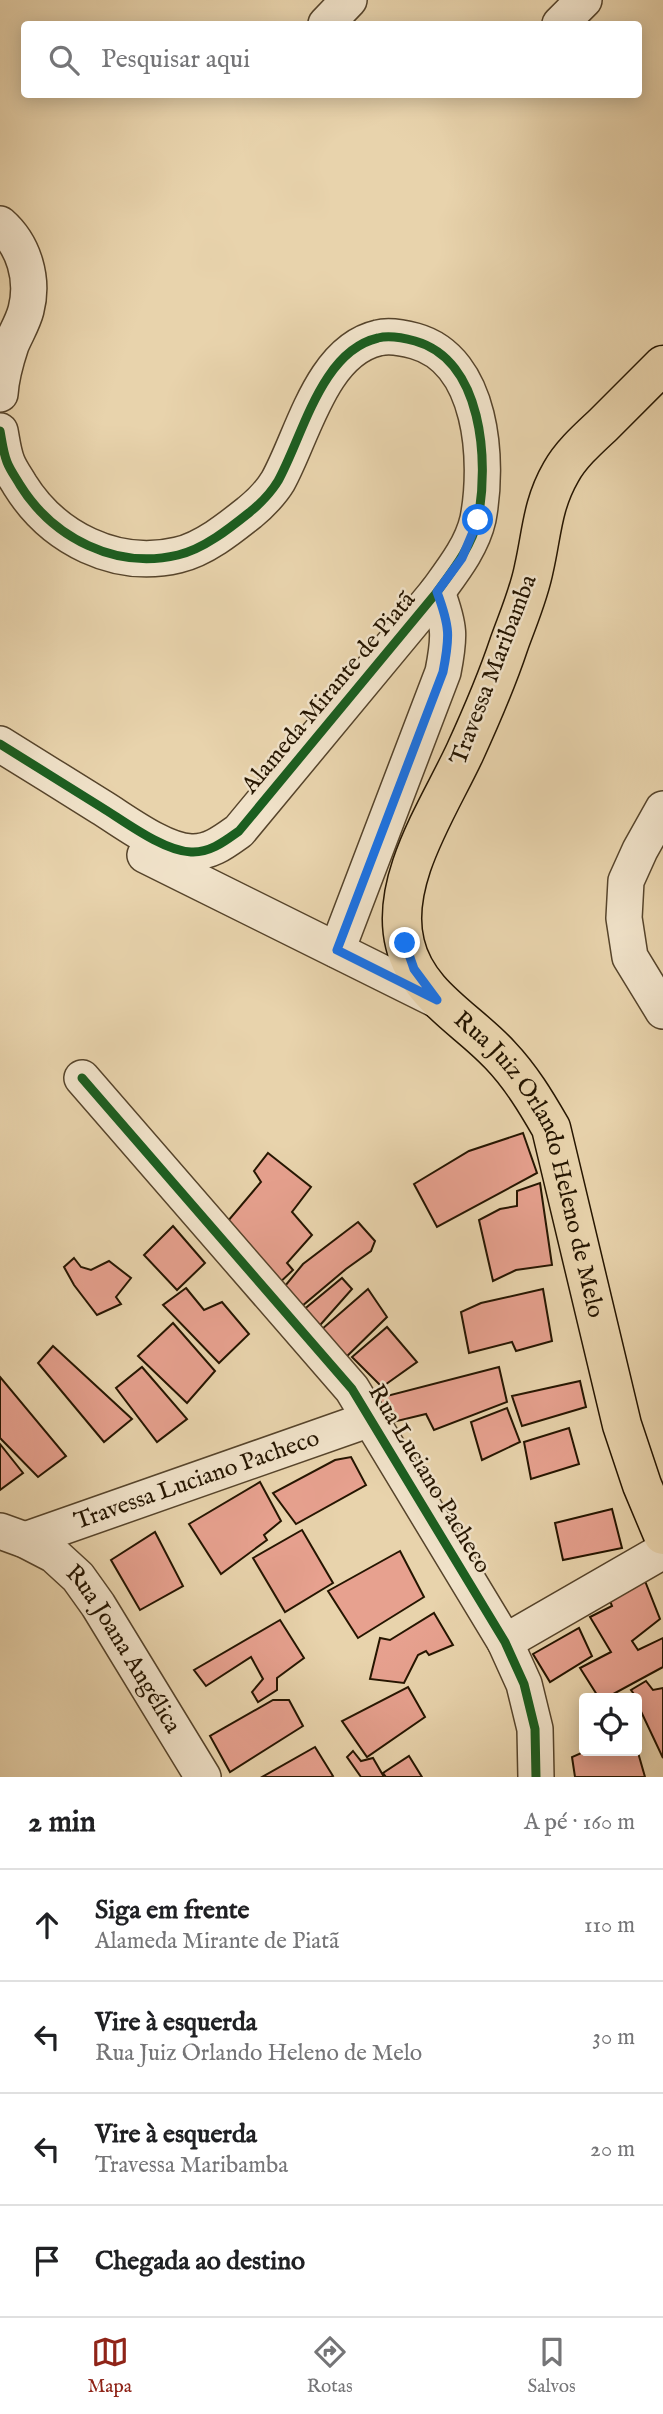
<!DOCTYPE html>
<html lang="pt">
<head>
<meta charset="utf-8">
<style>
  body { margin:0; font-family:"IM FELL English",serif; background:#f6f6f6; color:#202124 }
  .controls { position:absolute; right:21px; bottom:21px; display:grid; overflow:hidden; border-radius:7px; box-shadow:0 4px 18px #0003 }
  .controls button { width:63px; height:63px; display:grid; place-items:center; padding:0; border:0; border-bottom:2px solid #e0e0e0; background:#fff; color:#202124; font:35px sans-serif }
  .stop { position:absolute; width:21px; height:21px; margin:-16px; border:5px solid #1a73e8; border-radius:50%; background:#fff }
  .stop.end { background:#1a73e8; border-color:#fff; box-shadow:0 2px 7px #0008 }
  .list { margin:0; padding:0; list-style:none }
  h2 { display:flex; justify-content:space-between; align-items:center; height:91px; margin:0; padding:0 28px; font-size:30px }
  h2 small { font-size:23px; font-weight:400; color:#757577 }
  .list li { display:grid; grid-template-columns:46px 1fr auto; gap:21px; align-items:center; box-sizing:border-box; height:112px; padding:0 28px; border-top:2px solid #e0e0e0 }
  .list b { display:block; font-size:26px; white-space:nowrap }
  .list p { margin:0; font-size:23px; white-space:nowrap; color:#757577 }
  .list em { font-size:23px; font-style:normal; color:#757577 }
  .icon { flex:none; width:38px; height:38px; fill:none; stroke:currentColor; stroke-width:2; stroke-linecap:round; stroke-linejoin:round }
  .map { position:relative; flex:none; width:663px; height:1777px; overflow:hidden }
  .search { position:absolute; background:#fff; box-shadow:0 4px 18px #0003; left:21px; right:21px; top:21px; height:77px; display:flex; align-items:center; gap:18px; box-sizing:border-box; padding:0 24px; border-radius:7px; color:#757577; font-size:26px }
  .sheet { height:539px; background:#fff }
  nav { display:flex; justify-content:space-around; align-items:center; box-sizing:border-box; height:98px; border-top:2px solid #e0e0e0; background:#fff; font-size:19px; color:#757577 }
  nav a { display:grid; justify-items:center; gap:4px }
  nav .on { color:#8f2418 }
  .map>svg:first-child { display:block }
  .building { fill:#e7a18f; stroke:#251500; stroke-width:2 }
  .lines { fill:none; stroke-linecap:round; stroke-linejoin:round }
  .minor-casing { stroke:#56442b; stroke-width:38 }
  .major-casing { stroke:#251500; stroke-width:41 }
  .minor { stroke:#f0e2c9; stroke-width:35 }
  .major { stroke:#e8d3ac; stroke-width:38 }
  .cycleway-casing { stroke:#f0e2c9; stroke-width:13 }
  .cycleway { stroke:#1b5e20; stroke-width:9 }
  .route { stroke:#1a73e8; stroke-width:9 }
  .labels { text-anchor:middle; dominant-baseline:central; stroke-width:5; stroke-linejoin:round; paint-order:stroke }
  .street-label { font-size:24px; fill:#251500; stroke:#f0e2c9 }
</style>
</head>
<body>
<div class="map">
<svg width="663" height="1777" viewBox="0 0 663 1777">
  <rect width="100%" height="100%" fill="#e8d3ac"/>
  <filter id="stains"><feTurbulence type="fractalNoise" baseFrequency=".00286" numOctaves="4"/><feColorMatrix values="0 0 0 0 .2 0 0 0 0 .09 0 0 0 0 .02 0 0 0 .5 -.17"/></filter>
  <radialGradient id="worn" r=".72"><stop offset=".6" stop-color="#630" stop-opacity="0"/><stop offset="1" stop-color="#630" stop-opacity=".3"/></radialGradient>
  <g class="building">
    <polygon points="523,1133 537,1173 437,1227 414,1184 469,1151"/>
    <polygon points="268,1153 311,1187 292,1212 312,1235 287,1263 293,1270 273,1289 222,1228 261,1182 254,1171"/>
    <polygon points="540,1183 552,1265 516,1270 493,1281 479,1220 500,1209 517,1206 517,1191"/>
    <polygon points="358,1222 375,1241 371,1251 346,1269 302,1306 285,1286 303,1264"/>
    <polygon points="173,1226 205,1263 177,1290 144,1255"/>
    <polygon points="74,1258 81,1267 91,1270 109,1261 131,1278 116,1297 121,1304 97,1315 74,1285 64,1267"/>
    <polygon points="342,1278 352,1289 314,1332 296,1316"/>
    <polygon points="186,1288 204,1310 222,1302 249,1334 219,1363 163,1305"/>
    <polygon points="368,1289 387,1317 339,1364 314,1336"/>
    <polygon points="543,1289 552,1341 516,1351 512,1342 469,1353 461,1312 481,1303"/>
    <polygon points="173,1323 215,1371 187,1403 138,1356"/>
    <polygon points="387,1327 417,1362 382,1387 352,1357"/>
    <polygon points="53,1346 132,1419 104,1442 38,1363"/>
    <polygon points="142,1367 187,1419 157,1442 116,1388"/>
    <polygon points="499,1367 507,1402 434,1430 426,1414 393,1422 375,1399"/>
    <polygon points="0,1377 66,1456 38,1477 0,1438"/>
    <polygon points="580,1381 586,1407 522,1426 512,1396"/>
    <polygon points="507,1408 520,1442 482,1460 471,1422"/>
    <polygon points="569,1428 579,1464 531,1479 524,1442"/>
    <polygon points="0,1444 23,1473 0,1490"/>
    <polygon points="351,1457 366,1485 296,1524 273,1493 335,1460"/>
    <polygon points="260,1482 281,1521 264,1535 267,1540 221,1574 189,1524"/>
    <polygon points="612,1509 622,1548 563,1560 555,1523"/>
    <polygon points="302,1530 333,1583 285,1612 253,1558"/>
    <polygon points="155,1532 183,1586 140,1610 111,1560"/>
    <polygon points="400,1551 424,1597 358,1638 328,1591"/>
    <polygon points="645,1581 660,1619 632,1641 638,1650 663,1638 663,1667 606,1698 599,1698 580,1668 611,1652 590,1617 612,1606 608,1596"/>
    <polygon points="434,1613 453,1645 429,1655 426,1651 418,1655 404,1683 370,1679 380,1638 390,1640"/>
    <polygon points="280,1620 304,1658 277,1678 277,1690 258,1702 252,1692 263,1679 251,1657 206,1686 194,1670"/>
    <polygon points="579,1628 592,1656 550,1682 533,1654"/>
    <polygon points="646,1681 653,1690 663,1688 663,1758 637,1703 637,1698 631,1690"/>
    <polygon points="408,1687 425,1717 367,1757 342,1721"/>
    <polygon points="273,1700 289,1700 303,1726 230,1772 210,1736"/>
    <polygon points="315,1747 333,1776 331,1777 262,1777"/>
    <polygon points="637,1749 645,1777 575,1777 572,1757 586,1751"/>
    <polygon points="353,1751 361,1761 373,1758 384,1777 361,1777 347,1757"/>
    <polygon points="409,1756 422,1777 386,1777 383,1773"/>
  </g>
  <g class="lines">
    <defs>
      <g id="minor">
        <polyline points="326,24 349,0"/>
        <polyline points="560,24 584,0"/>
        <path d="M 0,224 C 24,245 34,279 26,310 C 23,322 16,333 11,345 C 6,360 1,378 0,394"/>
        <path d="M 0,431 C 2,441 3,452 7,462 C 10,470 16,478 20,485 C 53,538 116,570 178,555 C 204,549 230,528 250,512 C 260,504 272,491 278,481 C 303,436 321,351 378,338 C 389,335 404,338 415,341 C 483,360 489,461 478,519 C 472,546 453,570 437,592 L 239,831 C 225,841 210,853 191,852 C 163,851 124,821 101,807 C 67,786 34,765 0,744"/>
        <polyline points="663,809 640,850 626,881 624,918 630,957 663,1011"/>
        <polyline points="145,855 437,1000"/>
        <path d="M 337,950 L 443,672 C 450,636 450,627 437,592"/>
        <polyline points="82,1078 352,1389 505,1642 524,1684 535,1729 536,1777"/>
        <path id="s1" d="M 0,1531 L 25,1540 L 54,1555 L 78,1577 L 98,1605 L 203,1777"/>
        <path id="s2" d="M 25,1540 L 370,1419"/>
        <polyline points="505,1642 663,1551"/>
      </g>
      <g id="major">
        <path id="s3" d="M 663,365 C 643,385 623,405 603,425 C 588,439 571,454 561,472 C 542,505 542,533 534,568 C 529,594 518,619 509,644 C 497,680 481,717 465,752 C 439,808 389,881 405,944 C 417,995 467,1019 500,1055 C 521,1077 536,1102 551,1128 L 622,1425 L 642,1485 L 663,1535"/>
      </g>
    </defs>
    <use href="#minor" class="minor-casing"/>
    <use href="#major" class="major-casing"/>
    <use href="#minor" class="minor"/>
    <use href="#major" class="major"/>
    <defs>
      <g id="cycleway">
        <path d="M 0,431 C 2,441 3,452 7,462 C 10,470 16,478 20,485 C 53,538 116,570 178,555 C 204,549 230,528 250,512 C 260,504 272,491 278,481 C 303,436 321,351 378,338 C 389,335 404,338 415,341 C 483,360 489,461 478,519 C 472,546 453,570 437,592 L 239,831 C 225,841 210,853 191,852 C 163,851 124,821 101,807 C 67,786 34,765 0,744"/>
        <polyline points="82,1078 352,1389 505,1642 524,1684 535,1729 536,1777"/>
      </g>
    </defs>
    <use href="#cycleway" class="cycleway-casing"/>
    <use href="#cycleway" class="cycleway"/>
  </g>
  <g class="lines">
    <path class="route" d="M 405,943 L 414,969 L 437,1000 L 337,950 L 443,672 C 450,636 450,627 437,592 L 462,558 L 478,520"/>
  </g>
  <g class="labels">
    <g class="street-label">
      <text transform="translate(494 670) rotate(-69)">Travessa Maribamba</text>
      <text transform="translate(329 693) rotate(-50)">Alameda Mirante de Piatã</text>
      <text stroke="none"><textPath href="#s3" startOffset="912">Rua Juiz Orlando Heleno de Melo</textPath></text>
      <text transform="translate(429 1479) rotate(59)">Rua Luciano Pacheco</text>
      <text stroke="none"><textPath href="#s2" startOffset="182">Travessa Luciano Pacheco</textPath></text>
      <text stroke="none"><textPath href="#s1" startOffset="177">Rua Joana Angélica</textPath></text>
    </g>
  </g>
  <rect width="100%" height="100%" filter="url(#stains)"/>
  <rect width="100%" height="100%" fill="url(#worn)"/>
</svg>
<div class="controls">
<button><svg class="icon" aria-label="locate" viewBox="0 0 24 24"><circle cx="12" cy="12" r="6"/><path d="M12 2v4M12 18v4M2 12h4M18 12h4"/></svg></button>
</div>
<div class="stop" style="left:478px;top:520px"></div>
<div class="stop end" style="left:405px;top:943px"></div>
<div class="search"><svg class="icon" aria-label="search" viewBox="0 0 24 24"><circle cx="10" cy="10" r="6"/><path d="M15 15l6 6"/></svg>Pesquisar aqui</div>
</div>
<section class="sheet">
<h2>2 min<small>A pé · 160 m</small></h2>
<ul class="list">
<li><svg class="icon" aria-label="ahead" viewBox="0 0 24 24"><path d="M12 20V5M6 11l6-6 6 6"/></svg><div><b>Siga em frente</b><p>Alameda Mirante de Piatã</p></div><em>110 m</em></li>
<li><svg class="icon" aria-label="left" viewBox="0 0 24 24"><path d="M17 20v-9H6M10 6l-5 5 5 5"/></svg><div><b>Vire à esquerda</b><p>Rua Juiz Orlando Heleno de Melo</p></div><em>30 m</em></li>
<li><svg class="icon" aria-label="left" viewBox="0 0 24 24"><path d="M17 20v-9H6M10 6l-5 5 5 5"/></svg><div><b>Vire à esquerda</b><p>Travessa Maribamba</p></div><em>20 m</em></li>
<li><svg class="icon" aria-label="arrive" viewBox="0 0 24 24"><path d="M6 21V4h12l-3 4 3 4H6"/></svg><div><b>Chegada ao destino</b></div></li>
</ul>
</section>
<nav>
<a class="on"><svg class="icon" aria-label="map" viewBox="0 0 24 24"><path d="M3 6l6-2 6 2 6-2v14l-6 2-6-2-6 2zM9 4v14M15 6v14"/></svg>Mapa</a>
<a><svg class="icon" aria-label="directions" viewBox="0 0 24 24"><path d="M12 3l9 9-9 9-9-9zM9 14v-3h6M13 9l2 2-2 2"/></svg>Rotas</a>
<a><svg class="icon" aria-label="saved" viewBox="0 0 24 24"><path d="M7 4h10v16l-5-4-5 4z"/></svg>Salvos</a>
</nav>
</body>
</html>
